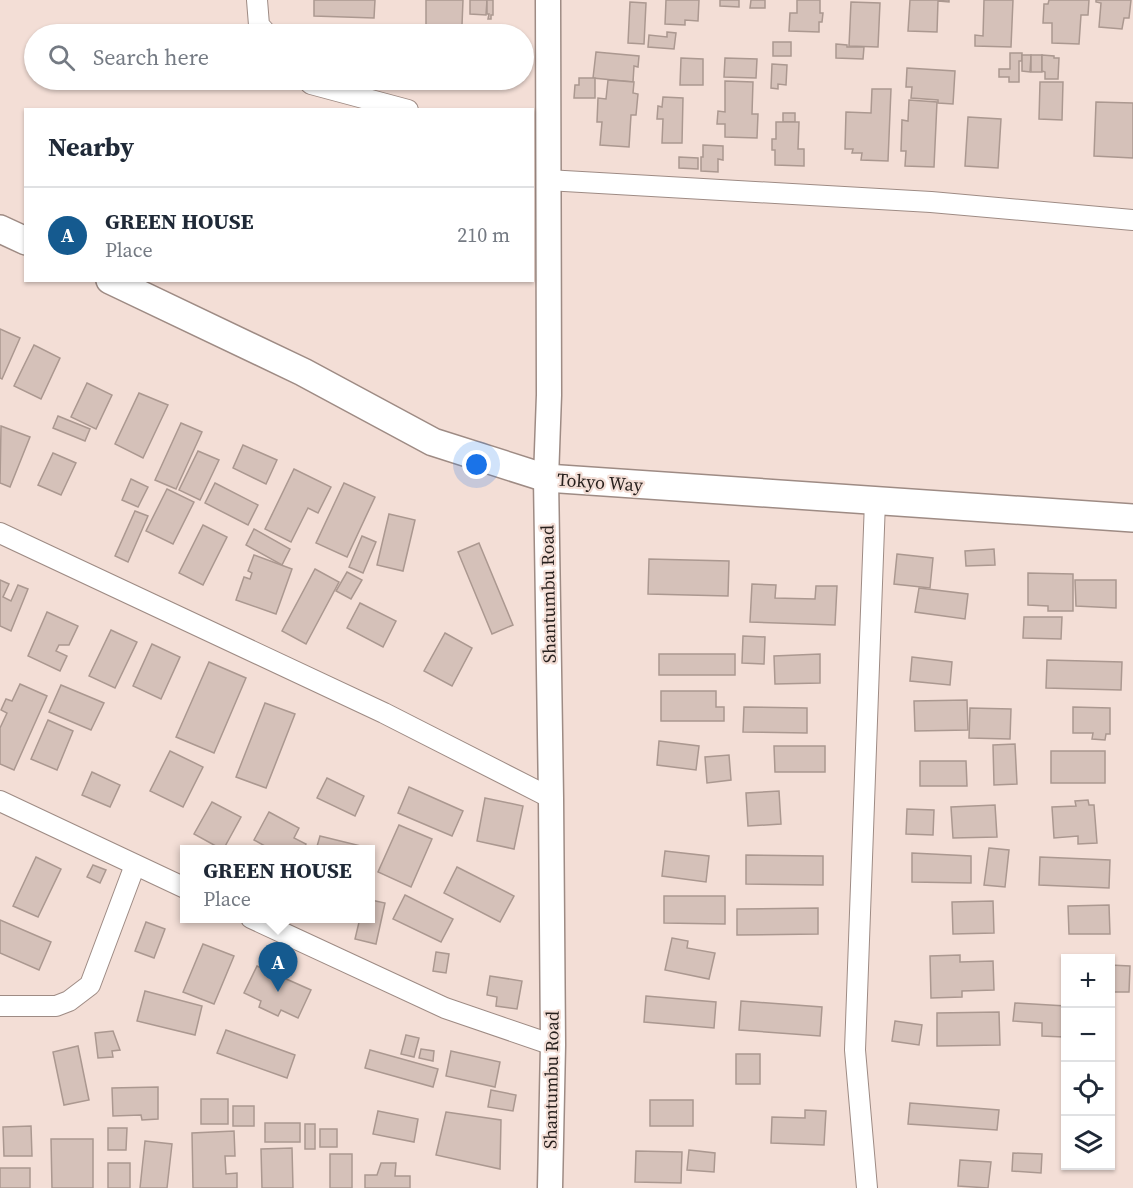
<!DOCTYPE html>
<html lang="en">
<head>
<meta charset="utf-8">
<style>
  body { margin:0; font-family:"Source Serif 4",serif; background:#f6f6f7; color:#1f2937 }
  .controls { position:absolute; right:18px; bottom:18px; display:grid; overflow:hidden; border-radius:0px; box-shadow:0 2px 4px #0004 }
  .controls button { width:54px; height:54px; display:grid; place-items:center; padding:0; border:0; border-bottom:2px solid #e0e1e3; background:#fff; color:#1f2937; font:30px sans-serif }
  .you { position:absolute; left:477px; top:465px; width:21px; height:21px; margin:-15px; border:4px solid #fff; border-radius:50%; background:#1a73e8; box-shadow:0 0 0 9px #1a73e833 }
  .badge { display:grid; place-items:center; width:39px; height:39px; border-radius:50%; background:#155a8f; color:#fff; font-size:20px; font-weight:700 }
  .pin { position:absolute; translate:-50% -50px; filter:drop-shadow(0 2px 3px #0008) }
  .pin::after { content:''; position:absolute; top:32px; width:21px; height:18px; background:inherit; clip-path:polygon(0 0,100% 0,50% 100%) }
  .popup { position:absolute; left:180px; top:845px; width:195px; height:78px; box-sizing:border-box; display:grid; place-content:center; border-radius:0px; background:#fff; filter:drop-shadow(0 2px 4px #0005); font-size:20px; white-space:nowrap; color:#747a83 }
  .popup b { font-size:22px; color:#1f2937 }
  .popup::after { content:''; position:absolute; left:50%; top:100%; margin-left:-12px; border:12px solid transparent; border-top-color:#fff }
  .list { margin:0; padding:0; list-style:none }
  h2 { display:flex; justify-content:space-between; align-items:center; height:78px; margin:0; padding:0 24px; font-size:26px }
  h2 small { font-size:20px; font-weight:400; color:#747a83 }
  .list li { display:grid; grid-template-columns:39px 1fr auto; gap:18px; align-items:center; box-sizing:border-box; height:96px; padding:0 24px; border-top:2px solid #e0e1e3 }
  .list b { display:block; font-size:22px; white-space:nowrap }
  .list p { margin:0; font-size:20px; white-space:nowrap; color:#747a83 }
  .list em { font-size:20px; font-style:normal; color:#747a83 }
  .icon { flex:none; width:33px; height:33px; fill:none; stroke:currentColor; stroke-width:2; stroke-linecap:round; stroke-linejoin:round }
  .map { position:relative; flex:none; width:1133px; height:1188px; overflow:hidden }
  .search { position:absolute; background:#fff; box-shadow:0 2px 4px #0004; left:24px; top:24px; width:510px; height:66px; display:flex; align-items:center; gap:15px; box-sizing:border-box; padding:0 21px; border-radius:33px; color:#747a83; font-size:22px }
  .panel { position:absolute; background:#fff; box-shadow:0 2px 4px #0004; left:24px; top:108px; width:510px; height:174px; border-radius:0px }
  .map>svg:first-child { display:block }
  .building { fill:#d5c1b9; stroke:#ab9890; stroke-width:1.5 }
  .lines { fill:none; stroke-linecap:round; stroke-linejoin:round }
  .minor-casing { stroke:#9e8b84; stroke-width:22 }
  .tertiary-casing { stroke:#9e8b84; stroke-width:27 }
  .secondary-casing { stroke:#9e8b84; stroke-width:30 }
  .minor { stroke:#fff; stroke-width:20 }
  .tertiary { stroke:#fff; stroke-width:24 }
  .secondary { stroke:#fff; stroke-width:27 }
  .labels { text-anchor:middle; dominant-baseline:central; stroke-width:4.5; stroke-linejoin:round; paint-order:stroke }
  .street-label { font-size:18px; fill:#261f1c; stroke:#f3ded6 }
</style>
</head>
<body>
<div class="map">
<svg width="1133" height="1188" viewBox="0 0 1133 1188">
  <rect width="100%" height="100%" fill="#f3ded6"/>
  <g class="building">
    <polygon points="314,0 375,0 374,18 314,16"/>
    <polygon points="426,0 463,0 462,25 445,25 445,30 426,29"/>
    <polygon points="470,0 487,0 486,15 470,14"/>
    <polygon points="487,0 493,0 493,15 491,15 491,19 488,19 489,14 487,14"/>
    <polygon points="666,0 699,0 698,21 685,20 685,25 665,24"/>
    <polygon points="720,0 739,0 739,7 720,6"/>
    <polygon points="751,0 765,0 765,8 750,8"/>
    <polygon points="797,0 820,0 820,13 823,13 822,22 819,22 819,32 789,31 790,13 797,13"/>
    <polygon points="910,0 949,0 949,2 938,1 937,32 908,31"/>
    <polygon points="984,0 1013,0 1011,47 975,46 975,35 983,36"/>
    <polygon points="1049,0 1089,0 1088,15 1081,15 1079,44 1052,43 1052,23 1043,23 1044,4 1048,4"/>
    <polygon points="1096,0 1131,0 1129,18 1124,18 1122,29 1099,27 1101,3 1096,2"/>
    <polygon points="630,2 646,3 644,44 628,43"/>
    <polygon points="851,2 880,3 878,47 849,46"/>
    <polygon points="387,25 404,25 404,34 386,34"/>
    <polygon points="373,31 373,34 350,34 350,32"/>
    <polygon points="667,32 676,33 674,49 648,47 649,35 667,37"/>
    <rect x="773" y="42" width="18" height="14"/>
    <polygon points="836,44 847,45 847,47 864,47 863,59 836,58"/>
    <polygon points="596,52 639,56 638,67 634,66 633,82 593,78"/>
    <polygon points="1010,53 1022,53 1022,61 1019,61 1019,82 1009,82 1009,77 999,77 999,69 1010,69"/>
    <polygon points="1022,55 1031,55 1030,72 1022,71"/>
    <rect x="1031" y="55" width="11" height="17"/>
    <polygon points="1042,55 1054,56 1054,58 1059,58 1058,79 1045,79 1045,72 1042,71"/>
    <polygon points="681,58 703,59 703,85 680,85"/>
    <polygon points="725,58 757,59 756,78 724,77"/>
    <polygon points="772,64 787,65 786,85 778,84 778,89 771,88"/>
    <polygon points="907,68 955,71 953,104 938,103 938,100 911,98 912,87 906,87"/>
    <polygon points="579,78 595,78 595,98 574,98 575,85 579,85"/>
    <polygon points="608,80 634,82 633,93 638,94 636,115 631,115 629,147 600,145 602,122 597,122 598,98 606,99"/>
    <polygon points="725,81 753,82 752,114 758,114 757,138 725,137 725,124 717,124 718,111 725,112"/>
    <polygon points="1040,82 1063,82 1062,120 1039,119"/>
    <polygon points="872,89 891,89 888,161 861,160 862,153 852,153 853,149 845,149 846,112 871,113"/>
    <polygon points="663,97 683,98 682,143 662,143 663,119 657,119 658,106 662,107"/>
    <polygon points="909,100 937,102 934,167 905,166 906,151 901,151 902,120 908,121"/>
    <polygon points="1096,102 1133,103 1133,158 1094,156"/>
    <rect x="783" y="113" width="12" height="9"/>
    <polygon points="968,117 1001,119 998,168 965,166"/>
    <polygon points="776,122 799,122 798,149 804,149 804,166 775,165 775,150 772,150 772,139 776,139"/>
    <polygon points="703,145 723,146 723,160 718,159 718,172 701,171 701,157 703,157"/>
    <polygon points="679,157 698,158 698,169 679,168"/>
    <polygon points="0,329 20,338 2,379 0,378"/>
    <polygon points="34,345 60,358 41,399 14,386"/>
    <polygon points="87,383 112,395 96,429 71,417"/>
    <polygon points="139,393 168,405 143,458 115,444"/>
    <polygon points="58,416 90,429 85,441 53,428"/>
    <polygon points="181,423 202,432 176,489 155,480"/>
    <polygon points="1,426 30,437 10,487 0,483"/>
    <polygon points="243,445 277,460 266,484 233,468"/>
    <polygon points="198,451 219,460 200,500 179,490"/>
    <polygon points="53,453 76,463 61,495 38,485"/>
    <polygon points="294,469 331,487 318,513 308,508 291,542 265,529"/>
    <polygon points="131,479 148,487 138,507 122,500"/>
    <polygon points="215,483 258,505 248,525 205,503"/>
    <polygon points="344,483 375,497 347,557 316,543"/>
    <polygon points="167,489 194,502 173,544 146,531"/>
    <polygon points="135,511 148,516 128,562 115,556"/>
    <polygon points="389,514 415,520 403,571 377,565"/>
    <polygon points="203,525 227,537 203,585 179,573"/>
    <polygon points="254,529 290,549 282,565 246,545"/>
    <polygon points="362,536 376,542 363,573 349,567"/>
    <polygon points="479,543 513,625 492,634 458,552"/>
    <polygon points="994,549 995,565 966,566 965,551"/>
    <polygon points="897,554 933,558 930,588 894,584"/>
    <polygon points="254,555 292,569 276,614 236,600 244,577 250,579 252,573 248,571"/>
    <polygon points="649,559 729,561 728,596 648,594"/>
    <polygon points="315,569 339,582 306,644 282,631"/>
    <polygon points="347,572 362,580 351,599 336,591"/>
    <polygon points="1028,573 1073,574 1073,611 1048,611 1048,606 1028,605"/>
    <polygon points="0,580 9,584 3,597 11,601 18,585 28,589 11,631 0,626"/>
    <polygon points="1075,580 1116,580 1116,608 1076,606"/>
    <polygon points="752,584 776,585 775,598 815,599 816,586 837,586 835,625 750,622"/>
    <polygon points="919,588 968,594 965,619 915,612"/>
    <polygon points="360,603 396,621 383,647 347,628"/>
    <polygon points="47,612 78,626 69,645 59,645 56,651 67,656 60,671 28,656"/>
    <polygon points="1024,617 1062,617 1061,639 1023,638"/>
    <polygon points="111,630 137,642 115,688 89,676"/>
    <polygon points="445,633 472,648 452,686 424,671"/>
    <polygon points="743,636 765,637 764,664 742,663"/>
    <polygon points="152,644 180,657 161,699 133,686"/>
    <rect x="659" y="654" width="76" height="21"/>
    <polygon points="820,654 820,683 775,684 774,656"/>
    <polygon points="912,657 952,662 950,685 910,681"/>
    <polygon points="1047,660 1122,662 1121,690 1046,688"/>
    <polygon points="209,662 246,678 214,753 176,737"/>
    <polygon points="20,684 47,696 14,770 0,764 0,728 7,713 1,710 6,699 12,701"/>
    <polygon points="61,685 104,703 91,730 49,712"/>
    <polygon points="661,691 716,691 716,707 724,707 724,721 661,721"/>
    <polygon points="967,700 968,730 915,731 914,701"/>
    <polygon points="265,703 295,714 266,788 236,777"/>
    <polygon points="744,707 807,708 807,733 743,732"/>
    <polygon points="1073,707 1110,708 1110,734 1106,734 1105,740 1092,739 1093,733 1073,733"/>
    <polygon points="970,708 1011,709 1010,739 969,738"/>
    <polygon points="48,720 73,731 57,770 31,759"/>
    <polygon points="659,741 699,746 696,770 657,765"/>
    <polygon points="1015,744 1017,784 994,785 993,745"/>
    <polygon points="774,746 825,746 825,772 775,772"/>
    <polygon points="170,751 203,767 183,807 150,791"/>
    <rect x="1051" y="751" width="54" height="32"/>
    <polygon points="729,755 731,780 707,783 705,757"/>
    <polygon points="920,761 966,761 967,786 920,786"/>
    <polygon points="92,772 120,785 110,807 82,795"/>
    <polygon points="327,778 364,796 355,816 317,798"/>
    <polygon points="409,787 463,811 452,836 398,813"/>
    <polygon points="779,791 781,824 748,826 746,793"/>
    <polygon points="485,798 523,806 514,849 477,841"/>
    <polygon points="1088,800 1089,805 1094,805 1097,843 1078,844 1078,836 1054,838 1052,807 1076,806 1075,801"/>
    <polygon points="212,802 241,817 223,850 194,834"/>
    <polygon points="995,805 997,837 953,838 951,807"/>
    <polygon points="907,809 934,810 933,835 906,834"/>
    <polygon points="269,812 299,828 294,838 306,844 303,850 272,850 254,840"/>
    <polygon points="399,825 432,839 411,887 378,872"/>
    <polygon points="320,836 365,847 364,850 316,850"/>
    <polygon points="989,848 1009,850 1005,887 984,885"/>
    <polygon points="665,851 709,856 706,882 662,876"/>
    <polygon points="912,853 971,856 971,883 912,882"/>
    <polygon points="746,855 823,856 823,885 746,884"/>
    <polygon points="36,857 61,869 38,917 13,906"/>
    <polygon points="1040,857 1110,860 1109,888 1039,885"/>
    <polygon points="93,865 106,870 100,883 87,877"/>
    <polygon points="457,867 514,896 500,922 444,893"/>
    <polygon points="405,895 453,919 441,942 393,919"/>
    <polygon points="664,896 725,896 725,924 664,923"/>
    <polygon points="371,900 385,903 376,944 355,939 360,918 371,918"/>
    <polygon points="993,901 994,933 953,934 952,902"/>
    <polygon points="1109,905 1110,934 1069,934 1068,906"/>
    <polygon points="818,908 818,934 737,935 737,909"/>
    <polygon points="0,920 51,942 39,970 0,953"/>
    <polygon points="146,922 165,929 154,958 135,951"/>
    <polygon points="672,938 688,941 687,948 715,953 709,979 665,970"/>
    <polygon points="203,944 234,956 214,1004 183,992"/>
    <polygon points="436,952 449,954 446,973 433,971"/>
    <polygon points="960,955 960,962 993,961 994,990 962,991 962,997 931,998 930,956"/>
    <polygon points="1110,965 1130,966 1129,992 1110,992"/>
    <polygon points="257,966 311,990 298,1018 281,1010 278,1016 259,1007 261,1001 244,993"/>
    <polygon points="490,976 522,981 517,1009 496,1006 497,997 487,995"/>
    <polygon points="145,991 202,1006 195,1035 137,1021"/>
    <polygon points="646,996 716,1002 714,1028 644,1022"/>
    <polygon points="741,1001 822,1007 820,1036 739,1030"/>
    <polygon points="1015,1003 1066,1006 1064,1037 1042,1036 1042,1023 1013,1021"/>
    <polygon points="999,1012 1000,1045 937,1046 937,1013"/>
    <polygon points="895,1021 922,1025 919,1045 892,1041"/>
    <polygon points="226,1030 295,1055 287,1078 217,1053"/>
    <polygon points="113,1031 120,1050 112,1051 113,1057 98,1058 95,1033"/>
    <polygon points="406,1035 419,1038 414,1057 401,1054"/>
    <polygon points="78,1046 89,1100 64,1105 53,1052"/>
    <polygon points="421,1049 434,1051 433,1061 419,1058"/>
    <polygon points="370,1050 438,1069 433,1087 365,1068"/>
    <polygon points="451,1051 500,1062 495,1087 446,1076"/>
    <rect x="736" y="1054" width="24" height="30"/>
    <polygon points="158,1087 158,1119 142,1120 141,1115 113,1116 112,1088"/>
    <polygon points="491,1090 516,1095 513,1111 488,1107"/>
    <rect x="201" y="1099" width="27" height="25"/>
    <rect x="650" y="1100" width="43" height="26"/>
    <polygon points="910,1103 999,1110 997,1130 908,1124"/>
    <rect x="233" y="1106" width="21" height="20"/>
    <polygon points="805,1110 826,1111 824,1145 771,1143 772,1117 805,1118"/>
    <polygon points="378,1111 418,1119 414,1142 373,1134"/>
    <polygon points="446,1112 501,1120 500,1169 436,1155"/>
    <rect x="265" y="1123" width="35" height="19"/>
    <rect x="305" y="1124" width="10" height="25"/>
    <polygon points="31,1126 32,1156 4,1156 3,1127"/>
    <polygon points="108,1128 127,1128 126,1150 108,1150"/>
    <rect x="320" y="1129" width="17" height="18"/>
    <polygon points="234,1131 235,1156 225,1156 226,1174 237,1173 237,1188 193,1188 192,1133"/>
    <polygon points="51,1139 93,1139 93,1188 52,1188"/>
    <polygon points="145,1141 172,1144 167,1188 140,1188"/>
    <polygon points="292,1148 293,1188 262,1188 261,1149"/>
    <polygon points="689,1150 715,1153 714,1172 687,1170"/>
    <polygon points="636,1151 682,1152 681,1183 635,1182"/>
    <polygon points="1013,1153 1042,1154 1041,1173 1012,1171"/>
    <rect x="330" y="1154" width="22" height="34"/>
    <polygon points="960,1160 991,1162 988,1188 958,1186"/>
    <rect x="108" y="1163" width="22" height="25"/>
    <polygon points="381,1163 396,1163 395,1176 410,1176 410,1188 365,1188 365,1175 377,1175"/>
    <rect x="0" y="1168" width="30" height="20"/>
  </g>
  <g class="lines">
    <defs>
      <g id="minor">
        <polyline points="257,0 259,25 267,34"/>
        <polyline points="307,80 311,84 408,110"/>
        <polyline points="547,180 931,202 1133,220"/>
        <polyline points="0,533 384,713 551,798"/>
        <polyline points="0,801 185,888"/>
        <polyline points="251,918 445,1008 553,1045"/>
        <polyline points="0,1006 56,1006 69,1001 90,985 135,865"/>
        <polyline points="867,1188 855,1050 875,501"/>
      </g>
      <polyline id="tertiary" points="548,0 549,395 546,478 551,798 553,1045 550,1188"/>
      <g id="secondary">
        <polyline points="0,229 26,241"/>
        <polyline points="110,280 303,372 433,442 546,478 1133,518"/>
      </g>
    </defs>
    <use href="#minor" class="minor-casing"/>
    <use href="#tertiary" class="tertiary-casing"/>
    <use href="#secondary" class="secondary-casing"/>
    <use href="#minor" class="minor"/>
    <use href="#tertiary" class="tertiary"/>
    <use href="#secondary" class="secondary"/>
  </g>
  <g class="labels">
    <g class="street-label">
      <text transform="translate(600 482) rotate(4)">Tokyo Way</text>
      <text transform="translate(548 594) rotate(-91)">Shantumbu Road</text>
      <text transform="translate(551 1080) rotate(-89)">Shantumbu Road</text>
    </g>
  </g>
</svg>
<div class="controls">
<button>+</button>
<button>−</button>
<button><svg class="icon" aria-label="locate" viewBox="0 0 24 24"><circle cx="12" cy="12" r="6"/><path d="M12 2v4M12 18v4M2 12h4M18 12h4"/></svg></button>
<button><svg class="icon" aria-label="layers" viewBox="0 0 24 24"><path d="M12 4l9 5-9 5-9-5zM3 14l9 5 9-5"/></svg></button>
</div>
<div class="you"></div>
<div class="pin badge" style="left:278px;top:992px">A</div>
<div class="popup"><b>GREEN HOUSE</b>Place</div>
<div class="search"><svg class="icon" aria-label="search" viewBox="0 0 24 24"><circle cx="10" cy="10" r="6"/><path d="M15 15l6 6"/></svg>Search here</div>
<section class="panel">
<h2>Nearby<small></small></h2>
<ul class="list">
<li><span class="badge">A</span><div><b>GREEN HOUSE</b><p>Place</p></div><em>210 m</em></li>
</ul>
</section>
</div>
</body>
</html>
